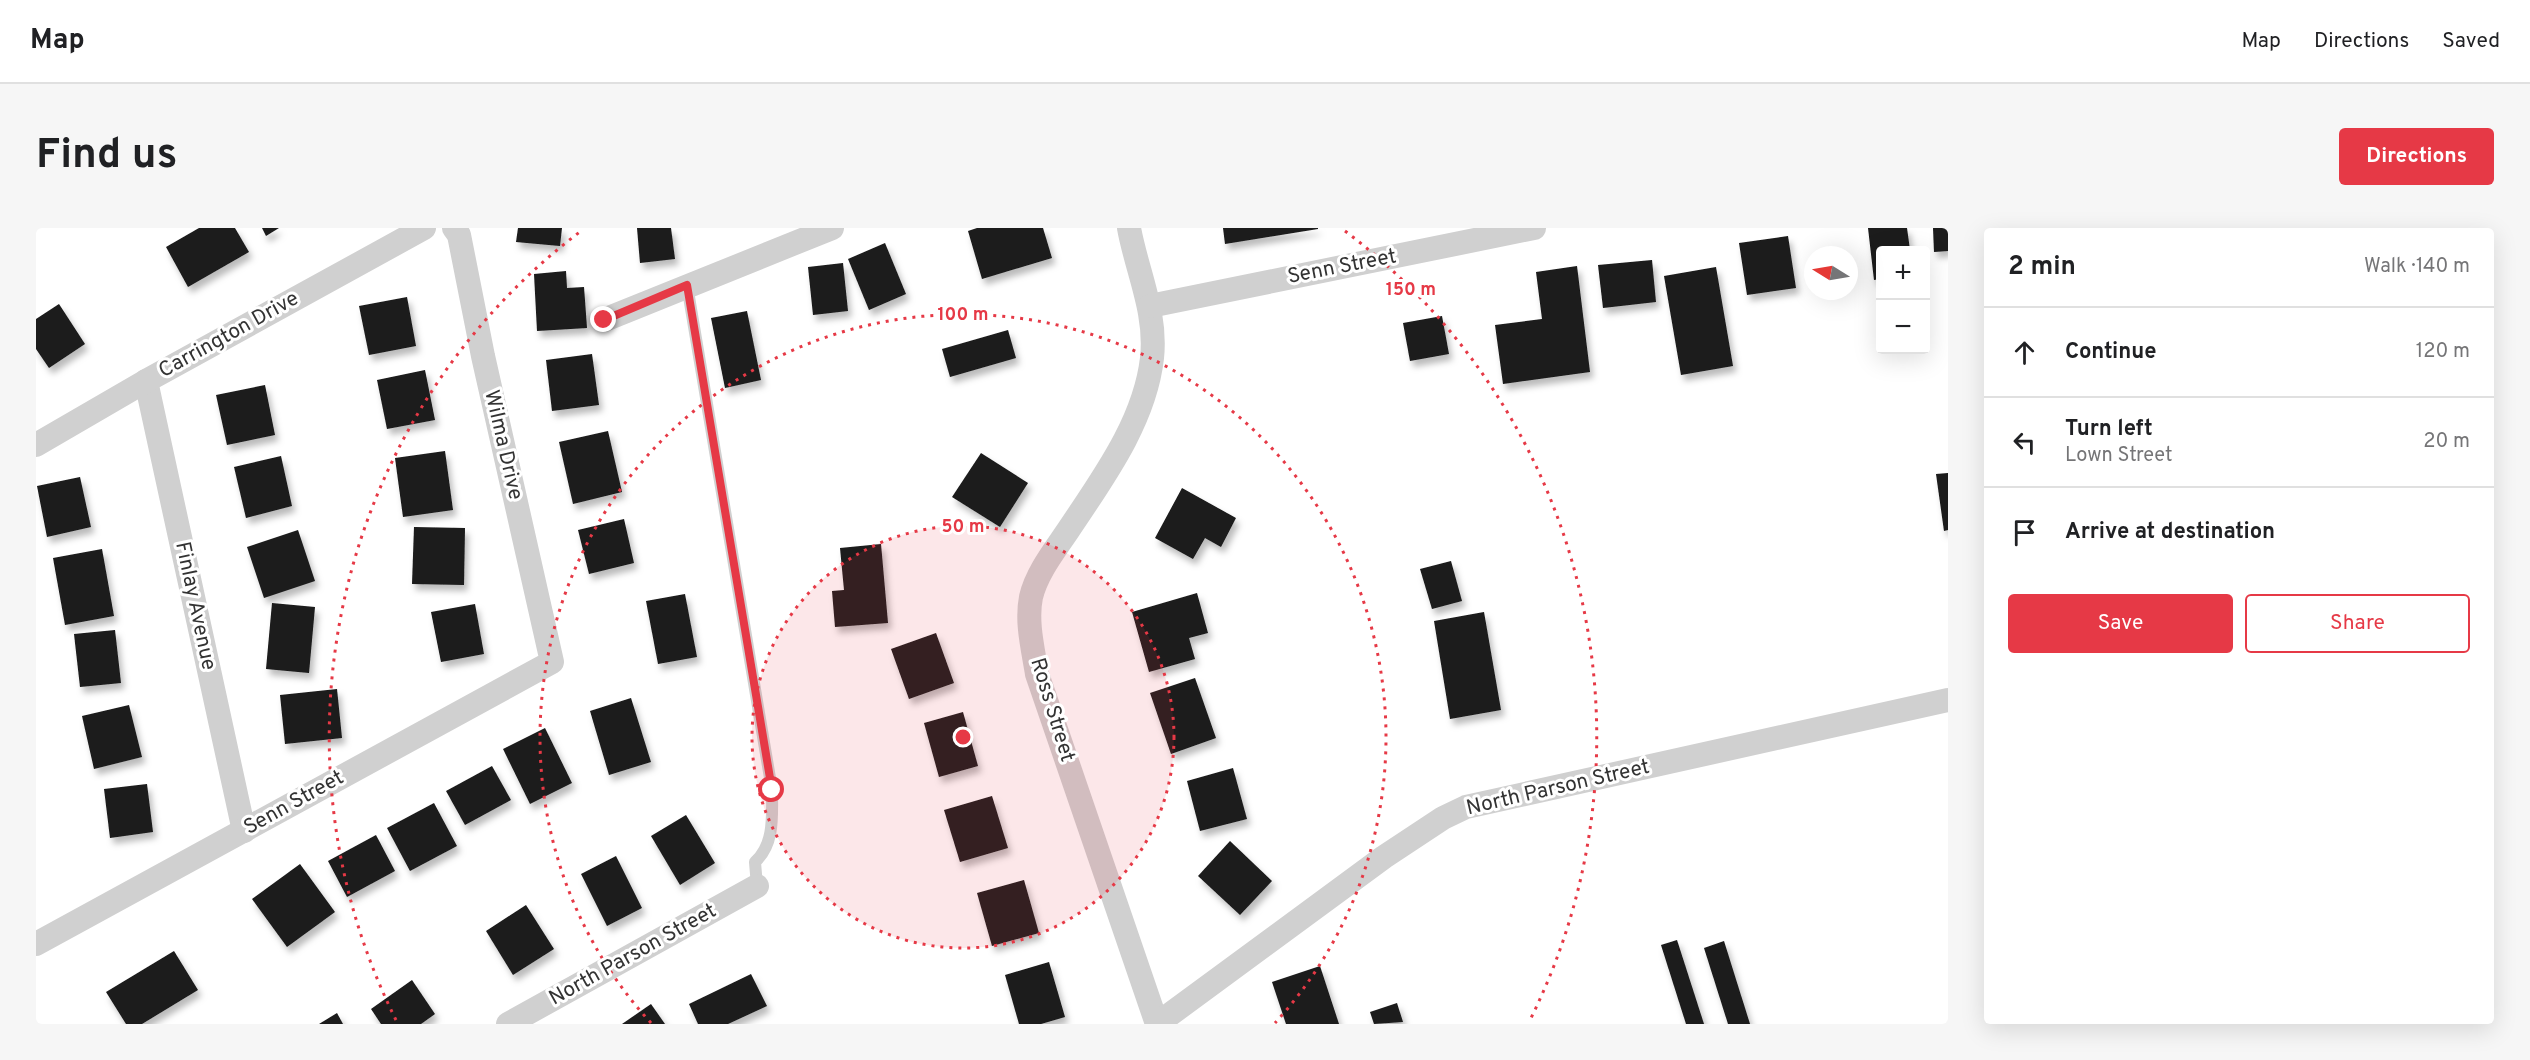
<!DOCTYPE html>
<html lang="en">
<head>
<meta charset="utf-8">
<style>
  body { margin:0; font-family:Overpass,sans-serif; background:#f6f6f6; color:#202124 }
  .controls { position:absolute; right:18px; top:18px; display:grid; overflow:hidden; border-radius:6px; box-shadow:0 6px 24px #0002 }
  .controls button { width:54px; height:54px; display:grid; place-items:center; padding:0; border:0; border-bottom:2px solid #e0e0e0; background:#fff; color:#202124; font:30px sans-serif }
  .compass { position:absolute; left:1768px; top:18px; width:54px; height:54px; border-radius:50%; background:#fff; box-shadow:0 6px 24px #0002; rotate:281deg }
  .stop { position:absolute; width:18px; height:18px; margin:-14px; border:4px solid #e63946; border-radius:50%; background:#fff }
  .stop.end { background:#e63946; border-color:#fff; box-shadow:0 2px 6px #0008 }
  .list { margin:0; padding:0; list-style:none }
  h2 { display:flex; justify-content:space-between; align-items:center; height:78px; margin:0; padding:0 24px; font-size:26px }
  h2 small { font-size:20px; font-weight:400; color:#757577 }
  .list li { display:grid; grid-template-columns:39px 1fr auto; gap:18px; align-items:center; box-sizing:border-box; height:90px; padding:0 24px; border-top:2px solid #e0e0e0 }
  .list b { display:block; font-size:22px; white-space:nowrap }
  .list p { margin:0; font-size:20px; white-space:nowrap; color:#757577 }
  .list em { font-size:20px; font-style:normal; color:#757577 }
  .actions { display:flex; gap:12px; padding:18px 24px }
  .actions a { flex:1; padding:14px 0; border:2px solid #e63946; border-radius:6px; text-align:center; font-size:21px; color:#e63946 }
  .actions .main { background:#e63946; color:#fff }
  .icon { flex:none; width:33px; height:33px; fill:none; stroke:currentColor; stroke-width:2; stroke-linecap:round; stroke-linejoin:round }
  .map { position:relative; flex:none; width:1912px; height:796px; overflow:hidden; border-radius:6px }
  header { display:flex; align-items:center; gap:36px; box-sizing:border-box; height:84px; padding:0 30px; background:#fff; border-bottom:2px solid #e0e0e0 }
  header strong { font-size:28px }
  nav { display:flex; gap:33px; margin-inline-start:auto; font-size:21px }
  .intro { display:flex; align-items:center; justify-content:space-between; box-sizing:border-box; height:144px; padding:0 36px }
  h1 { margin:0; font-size:42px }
  .button { padding:15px 27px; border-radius:6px; background:#e63946; color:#fff; font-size:21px; font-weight:700 }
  main { display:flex; gap:36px; padding:0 36px }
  aside { flex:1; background:#fff; border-radius:6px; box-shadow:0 6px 24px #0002 }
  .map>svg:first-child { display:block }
  .building { fill:#1a1a1a; filter:url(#shadow) }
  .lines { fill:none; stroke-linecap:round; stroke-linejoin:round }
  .lane { stroke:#d0d0d0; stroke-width:12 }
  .street { stroke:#d0d0d0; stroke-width:24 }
  .route { stroke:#e63946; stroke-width:8 }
  .ring { fill:none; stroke:#e63946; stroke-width:3; stroke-dasharray:3 6 }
  .labels { text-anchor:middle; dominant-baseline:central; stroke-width:6; stroke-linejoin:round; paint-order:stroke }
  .street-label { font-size:21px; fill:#333; stroke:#fff }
  .centre { fill:#e63946; stroke:#fff; stroke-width:3 }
  .ring-label { font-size:18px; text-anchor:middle; font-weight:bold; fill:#e63946; stroke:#fff; stroke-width:6; stroke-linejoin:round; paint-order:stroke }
</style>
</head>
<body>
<header>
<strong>Map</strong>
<nav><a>Map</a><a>Directions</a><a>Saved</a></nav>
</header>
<div class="intro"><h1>Find us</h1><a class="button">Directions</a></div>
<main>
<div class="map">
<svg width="1912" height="796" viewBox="0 0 1912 796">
  <defs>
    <filter id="shadow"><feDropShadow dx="3.5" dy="6" stdDeviation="3" flood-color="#0004"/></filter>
  </defs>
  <rect width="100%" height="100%" fill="#fff"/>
  <g class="building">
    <polygon points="163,0 199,0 213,24 152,59 130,19"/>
    <polygon points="226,0 243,0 230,8"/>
    <polygon points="482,0 526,0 524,18 480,14"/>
    <polygon points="601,0 635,0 639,31 604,35"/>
    <polygon points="941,0 1007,0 1016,30 946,51 932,3"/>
    <polygon points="1187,0 1282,0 1282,1 1189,16"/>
    <polygon points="1832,0 1871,0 1874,22 1844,22 1844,51 1838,52"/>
    <polygon points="1897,0 1912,0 1912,23 1898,24"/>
    <polygon points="1752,8 1760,60 1711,67 1703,15"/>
    <polygon points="849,15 870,66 833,82 812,31"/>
    <polygon points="1616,32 1620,74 1567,80 1562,37"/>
    <polygon points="807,35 812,83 777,87 772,39"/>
    <polygon points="1541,38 1554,144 1467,156 1459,97 1506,91 1500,44"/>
    <polygon points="1680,39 1697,138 1645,147 1628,48"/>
    <polygon points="530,43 531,60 548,59 551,100 501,103 498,46"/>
    <polygon points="371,69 380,118 333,127 323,78"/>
    <polygon points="23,76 49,116 13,140 0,121 0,91"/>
    <polygon points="711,83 725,152 689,160 675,90"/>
    <polygon points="1406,88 1413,126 1374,133 1367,95"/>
    <polygon points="972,102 980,130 914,149 906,121"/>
    <polygon points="556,126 563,177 516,183 510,132"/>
    <polygon points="389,142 399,192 351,201 341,152"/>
    <polygon points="229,157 239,207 191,217 180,167"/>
    <polygon points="572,203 586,264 537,276 523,214"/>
    <polygon points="409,223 417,282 367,289 359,230"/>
    <polygon points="945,225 992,255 964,299 916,269"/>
    <polygon points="245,228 256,278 210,290 198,239"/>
    <polygon points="1912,245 1912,302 1908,303 1900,246"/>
    <polygon points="44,249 55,299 11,309 1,258"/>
    <polygon points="1146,260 1200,290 1185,319 1169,310 1157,331 1119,310"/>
    <polygon points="588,291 598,335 553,346 542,302"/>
    <polygon points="378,299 429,300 428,357 376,356"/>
    <polygon points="262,302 279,353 228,370 211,319"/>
    <polygon points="845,316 852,395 799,399 796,363 808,362 804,320"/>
    <polygon points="66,321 78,388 29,397 17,330"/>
    <polygon points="1415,333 1426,373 1396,381 1384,341"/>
    <polygon points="1161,365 1172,405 1153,410 1159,431 1113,444 1096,384"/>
    <polygon points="649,366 661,429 622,436 610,373"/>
    <polygon points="236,375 279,379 273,445 230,441"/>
    <polygon points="439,376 448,426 405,434 395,384"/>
    <polygon points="1448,384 1465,482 1414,491 1398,393"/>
    <polygon points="79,402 85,455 44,459 38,406"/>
    <polygon points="900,405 918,455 873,471 855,421"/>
    <polygon points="1159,450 1180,510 1135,526 1114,465"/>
    <polygon points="301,461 306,510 249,516 244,467"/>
    <polygon points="595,470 615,534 573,547 554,483"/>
    <polygon points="93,477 106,529 58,541 46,488"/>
    <polygon points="927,484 942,538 903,549 888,495"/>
    <polygon points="509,500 536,555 494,576 467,521"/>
    <polygon points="456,538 475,572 429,597 410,563"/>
    <polygon points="1197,540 1211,591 1164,603 1151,553"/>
    <polygon points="111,556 117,604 74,610 68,561"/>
    <polygon points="956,568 972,620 924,634 908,582"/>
    <polygon points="398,575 421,618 374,643 351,600"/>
    <polygon points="650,587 679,635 644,657 615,608"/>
    <polygon points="340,607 359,643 311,669 292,633"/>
    <polygon points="1194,613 1236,653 1204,687 1162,648"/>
    <polygon points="580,628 606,680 571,698 545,646"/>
    <polygon points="264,636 299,684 251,719 216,671"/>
    <polygon points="988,652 1003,705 956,718 941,665"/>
    <polygon points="490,677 518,721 477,747 450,703"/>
    <polygon points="1641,712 1668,796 1650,796 1625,717"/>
    <polygon points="1688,713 1714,796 1692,796 1668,720"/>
    <polygon points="138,723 162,762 106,796 90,796 70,764"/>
    <polygon points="1013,734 1029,789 1005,796 983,796 969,747"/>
    <polygon points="1284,738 1303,796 1250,796 1236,754"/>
    <polygon points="715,746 731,778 692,796 662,796 653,776"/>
    <polygon points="376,752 399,786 385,796 345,796 335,781"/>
    <polygon points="1361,775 1367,794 1338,796 1334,784"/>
    <polygon points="615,776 629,796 586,796"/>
    <polygon points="301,785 307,796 283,796"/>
  </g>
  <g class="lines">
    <path class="lane" d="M 651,57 L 736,562 C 736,587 739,616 719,634 L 721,658"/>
    <g class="street">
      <path d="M 1093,0 C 1101,44 1121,84 1116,130 C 1109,193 1067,250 1033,301 C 1019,322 1001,344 995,369 C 990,394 997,421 1001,446 L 1121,796"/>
      <polyline points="1114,78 1498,0"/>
      <polyline points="568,92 796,0"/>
      <polyline points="110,153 208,603"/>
      <polyline points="0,217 110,153 388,0"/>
      <polyline points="0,716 516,434 447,128 423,7 418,0"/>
      <polyline points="472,796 721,658"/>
      <polyline points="1121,796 1348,629 1407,590 1430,579 1912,472"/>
    </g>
  </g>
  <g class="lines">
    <polyline class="route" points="568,92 651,57 736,562"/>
  </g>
  <circle cx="927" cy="509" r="211" fill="#e63946" fill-opacity=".12"/>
  <g class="ring">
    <circle cx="927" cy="509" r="211"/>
    <path d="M615 795A423 423 0 1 1 1239 795"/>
    <path d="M360 792A634 634 0 0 1 545 3M1309 3A634 634 0 0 1 1494 792"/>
  </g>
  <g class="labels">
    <g class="street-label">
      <text transform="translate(1306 39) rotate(-11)">Senn Street</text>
      <text transform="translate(193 107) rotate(-29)">Carrington Drive</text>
      <text transform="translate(467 217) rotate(77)">Wilma Drive</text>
      <text transform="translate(159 378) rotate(78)">Finlay Avenue</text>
      <text transform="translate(1016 482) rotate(73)">Ross Street</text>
      <text transform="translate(1522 560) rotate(-13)">North Parson Street</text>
      <text transform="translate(258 575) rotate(-29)">Senn Street</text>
      <text transform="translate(597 727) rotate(-29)">North Parson Street</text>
    </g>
  </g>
  <circle cx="927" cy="509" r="9" class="centre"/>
  <g class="ring-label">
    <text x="1375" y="67">150 m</text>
    <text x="927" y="92">100 m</text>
    <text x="927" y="304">50 m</text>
  </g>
</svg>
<div class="controls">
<button>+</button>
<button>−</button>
</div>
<svg class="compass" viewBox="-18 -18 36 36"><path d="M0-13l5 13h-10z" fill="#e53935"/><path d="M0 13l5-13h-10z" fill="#757577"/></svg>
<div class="stop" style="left:736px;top:562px"></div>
<div class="stop end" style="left:568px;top:92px"></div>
</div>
<aside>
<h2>2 min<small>Walk · 140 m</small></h2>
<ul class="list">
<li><svg class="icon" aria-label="ahead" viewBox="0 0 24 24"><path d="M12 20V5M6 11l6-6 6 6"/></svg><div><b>Continue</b></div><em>120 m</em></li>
<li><svg class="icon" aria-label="left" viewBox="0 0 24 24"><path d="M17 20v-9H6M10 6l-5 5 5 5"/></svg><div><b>Turn left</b><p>Lown Street</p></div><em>20 m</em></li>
<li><svg class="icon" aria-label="arrive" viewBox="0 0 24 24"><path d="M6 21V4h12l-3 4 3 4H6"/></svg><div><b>Arrive at destination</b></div></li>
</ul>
<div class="actions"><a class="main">Save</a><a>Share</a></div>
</aside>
</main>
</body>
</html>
